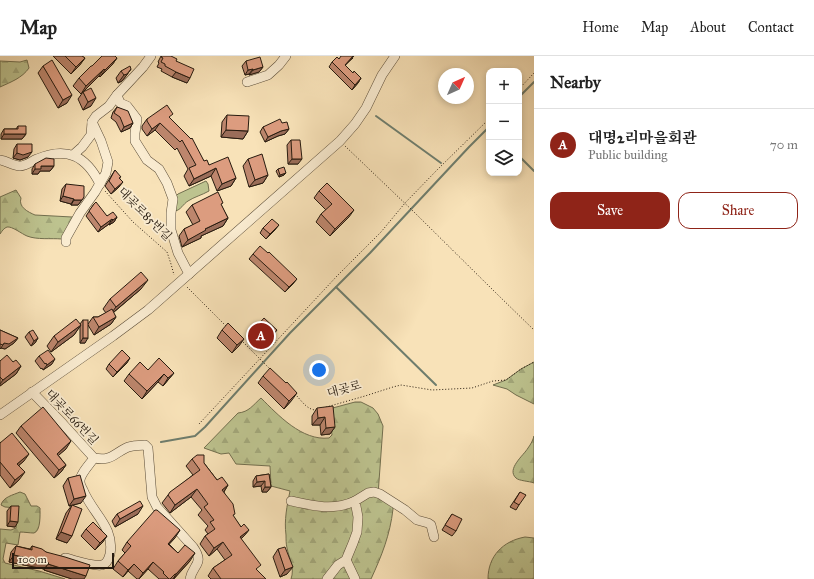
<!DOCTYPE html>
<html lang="en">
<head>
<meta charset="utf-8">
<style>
  body { margin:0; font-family:"IM FELL Great Primer","Noto Serif KR",serif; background:#f6f6f6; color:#222 }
  .controls { position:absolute; right:12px; top:12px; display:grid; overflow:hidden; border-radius:8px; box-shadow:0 2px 6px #0003 }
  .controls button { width:36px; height:36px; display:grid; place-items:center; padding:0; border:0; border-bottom:1px solid #e0e0e0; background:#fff; color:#222; font:20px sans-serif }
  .compass { position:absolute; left:438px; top:12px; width:36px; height:36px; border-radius:50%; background:#fff; box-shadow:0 2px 6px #0003; rotate:45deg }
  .scale { position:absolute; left:12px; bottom:10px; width:102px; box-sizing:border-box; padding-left:4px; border:2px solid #271b0f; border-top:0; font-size:11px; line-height:14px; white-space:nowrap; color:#271b0f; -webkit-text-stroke:3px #faecd1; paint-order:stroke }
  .you { position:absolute; left:319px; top:314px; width:14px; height:14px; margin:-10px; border:3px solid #fff; border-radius:50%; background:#1a73e8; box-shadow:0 0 0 6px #1a73e833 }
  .badge { display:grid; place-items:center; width:26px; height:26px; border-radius:50%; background:#8f2418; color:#fff; font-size:13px; font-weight:700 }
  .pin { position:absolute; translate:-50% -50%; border:2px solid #fff; box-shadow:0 1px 4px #0006 }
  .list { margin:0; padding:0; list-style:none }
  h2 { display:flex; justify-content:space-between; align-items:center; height:52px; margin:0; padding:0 16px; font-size:17px }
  h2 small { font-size:13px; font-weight:400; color:#767676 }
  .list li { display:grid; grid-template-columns:26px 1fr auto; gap:12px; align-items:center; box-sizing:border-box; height:72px; padding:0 16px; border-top:1px solid #e0e0e0 }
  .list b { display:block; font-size:15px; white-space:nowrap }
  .list p { margin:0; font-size:13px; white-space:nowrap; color:#767676 }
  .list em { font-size:13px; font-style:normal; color:#767676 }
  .actions { display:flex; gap:8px; padding:12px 16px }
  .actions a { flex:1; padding:9px 0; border:1px solid #8f2418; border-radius:12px; text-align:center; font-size:14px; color:#8f2418 }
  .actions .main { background:#8f2418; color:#fff }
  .icon { flex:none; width:22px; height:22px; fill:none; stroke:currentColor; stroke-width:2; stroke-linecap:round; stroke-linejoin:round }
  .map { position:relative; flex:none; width:534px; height:523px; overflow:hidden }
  header { display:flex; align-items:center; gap:24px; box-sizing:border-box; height:56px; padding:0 20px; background:#fff; border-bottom:1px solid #e0e0e0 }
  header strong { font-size:19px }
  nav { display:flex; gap:22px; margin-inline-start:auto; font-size:14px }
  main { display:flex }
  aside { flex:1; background:#fff }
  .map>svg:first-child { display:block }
  .green { fill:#bdc38f; stroke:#726f4f }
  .forest { fill:url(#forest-firs); stroke:#726f4f }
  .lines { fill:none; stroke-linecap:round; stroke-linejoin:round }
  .stream { stroke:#6e7d6d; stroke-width:2 }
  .minor-casing { stroke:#5b4d39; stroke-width:10 }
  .path { stroke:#271b0f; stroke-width:1; stroke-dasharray:1 2; stroke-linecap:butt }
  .minor { stroke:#faecd1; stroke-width:9 }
  .wall { fill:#bd866d; stroke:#271b0f }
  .shaded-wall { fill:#9a6d59; stroke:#271b0f }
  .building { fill:#dc9c7f; stroke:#271b0f }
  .labels { text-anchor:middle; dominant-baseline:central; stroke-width:3.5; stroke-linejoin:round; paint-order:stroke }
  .street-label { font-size:12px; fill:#271b0f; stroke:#faecd1 }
</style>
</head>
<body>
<header>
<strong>Map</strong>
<nav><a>Home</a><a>Map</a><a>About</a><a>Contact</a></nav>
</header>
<main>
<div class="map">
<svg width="534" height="523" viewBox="0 0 534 523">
  <defs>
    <pattern id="forest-firs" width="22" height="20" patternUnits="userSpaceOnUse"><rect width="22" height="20" fill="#bdc38f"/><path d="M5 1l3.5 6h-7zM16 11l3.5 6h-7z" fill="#a2a77a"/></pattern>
  </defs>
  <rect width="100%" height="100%" fill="#f8e2b8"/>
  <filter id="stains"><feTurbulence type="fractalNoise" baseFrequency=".005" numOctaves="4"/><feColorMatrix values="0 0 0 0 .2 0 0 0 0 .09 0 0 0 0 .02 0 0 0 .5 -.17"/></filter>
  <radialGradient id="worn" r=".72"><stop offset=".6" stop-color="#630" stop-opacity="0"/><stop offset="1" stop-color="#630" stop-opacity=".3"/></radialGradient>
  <path class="green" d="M 206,125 L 208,128 L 209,135 C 202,139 194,141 188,145 C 183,148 181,154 175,155 L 175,141 L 178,138 Z"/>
  <g class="forest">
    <path d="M 27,4 L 29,12 C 22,22 11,26 0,31 L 0,5 L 20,6 Z"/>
    <path d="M 16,134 L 21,142 C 18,151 28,156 35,159 L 72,161 L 75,162 L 62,183 C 51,182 37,184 27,180 C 22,178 12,170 7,171 C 4,172 2,175 0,178 L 0,141 Z"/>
    <polygon points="534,306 534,348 516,339 507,333 493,329 506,324 521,313"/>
    <path d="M 261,342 C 278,359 302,385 329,382 L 332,379 L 329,353 L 355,346 L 361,346 L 373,352 L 378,358 L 383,370 L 378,439 L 392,449 L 393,453 C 390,479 382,499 371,523 L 291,523 C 295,512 289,502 287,492 C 286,488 286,483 286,479 C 284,464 287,450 290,435 L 271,430 L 270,410 L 236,408 L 229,397 L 221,398 L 204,392 L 238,357 C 249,356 253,349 261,342 Z"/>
    <path d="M 534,380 L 534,427 C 529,425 519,425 516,422 C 506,413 524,399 528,392 C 531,388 533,384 534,380 Z"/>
    <path d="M 20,436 L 25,438 L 31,450 L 37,450 L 40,452 C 40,458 41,475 34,477 C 30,477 24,476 20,476 L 18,489 L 6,487 L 3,503 L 5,507 L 39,515 L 65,523 L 0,523 L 0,473 L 11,474 L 16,472 L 18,452 L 5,451 L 1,449 C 3,441 13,439 20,436 Z"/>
    <path d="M 525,481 L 534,482 L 534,523 L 488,523 C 488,500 503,485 525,481 Z"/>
  </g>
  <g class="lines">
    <g class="stream">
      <polyline points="519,41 534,26"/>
      <polyline points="376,60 441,107"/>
      <polyline points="519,100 534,115"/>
      <polyline points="336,231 436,329"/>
      <polyline points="161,386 195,380 205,371 290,277 370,197 469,91 489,71"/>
    </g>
    <defs>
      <g id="minor">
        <polyline points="247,26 268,19 279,9 286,0"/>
        <polyline points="117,39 120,47 127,50 137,63 135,77 135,85 147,104 159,113 167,127 173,143 171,157 171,174 178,197 189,218"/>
        <polyline points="73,99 82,91 91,79 92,66"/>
        <path d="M 0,104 C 7,105 13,110 20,110 C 26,110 32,105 37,103 C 67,90 86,100 100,128"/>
        <polyline points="66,186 66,182 80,157 95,136 106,117 108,106 101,85 92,66 96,60 109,50 117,39 143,11 151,0"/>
        <path d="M 32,336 L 63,368 L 94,402 C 111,405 112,399 126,392 C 132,389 138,390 145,389 L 148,392 L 152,441 L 157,451 L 193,491 C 205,508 193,508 190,523"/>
        <polyline points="0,359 113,280 148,254 340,85 355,68 366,52 382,19 395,0"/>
        <path d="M 291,445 C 313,450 334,455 355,445"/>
        <path d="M 65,502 C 74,504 94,511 102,509 C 107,508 109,502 110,498 C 115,471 92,457 83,434 C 82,432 80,429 80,426 C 79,419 90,408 94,402"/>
        <polyline points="346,504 355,523"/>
        <polyline points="327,523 338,509 346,504 353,487 357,476 358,461 355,445 368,437 374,436 380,438 405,454 417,464 428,467 431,469 434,481"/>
      </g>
    </defs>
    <use href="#minor" class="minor-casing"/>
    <g class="path">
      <polyline points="519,33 534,17"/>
      <polyline points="345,90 414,156 497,238 534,274"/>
      <polyline points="105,135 133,166 167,196 171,208 174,219"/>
      <polyline points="187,231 226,270"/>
      <polyline points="241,284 270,313"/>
      <path d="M 295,338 C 301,344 307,354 316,354"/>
      <polyline points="323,352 365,340 393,331 401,329 432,334 472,332 493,325 506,324 521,313 534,306"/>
      <polyline points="199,368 337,220 381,176 405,147 437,114 489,63"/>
    </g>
    <use href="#minor" class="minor"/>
  </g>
  <g class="wall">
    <polygon points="53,0 82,0 85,2 79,10 71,18"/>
    <polygon points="161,0 171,0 176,5 187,27 172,21 161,15 162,13 157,11 159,7 158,6"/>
    <polygon points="117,2 112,9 100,21 99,20 83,36 91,50 83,54 78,43 83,36 81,38 73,30 79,22 92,10"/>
    <polygon points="353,2 345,9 353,17 361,22 358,27 352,34 329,11 332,6 339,3"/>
    <polygon points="246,5 263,11 259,16 249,19 249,18 245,19 242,10"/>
    <polygon points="43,10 67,47 58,52 38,17"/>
    <polygon points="131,13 126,20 122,25 118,27 116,22 121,15"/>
    <polygon points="117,51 133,67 130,72 121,76 116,66 111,62 113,56"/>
    <polygon points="227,59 248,75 243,83 221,81 222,66"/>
    <polygon points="170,62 204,105 209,109 236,122 231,130 217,135 211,120 189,130 184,120 188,113 177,92 175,94 155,74 147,80 142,73 142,70 147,63"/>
    <polygon points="282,67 289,73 285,78 278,80 265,86 260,76 263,71"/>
    <polygon points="18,70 26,78 22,83 1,83 1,78 4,73 16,73"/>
    <polygon points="291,84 298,108 288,108 287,89"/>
    <polygon points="17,88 28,101 20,104 13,102 14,93"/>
    <polygon points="248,103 268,119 263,127 249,131 243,110"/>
    <polygon points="35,108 54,110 50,115 40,115 38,118 32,118 32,113"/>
    <polygon points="278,113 286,117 284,119 279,121 276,115"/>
    <polygon points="115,114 120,123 119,131 111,138 105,130"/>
    <polygon points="66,128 84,141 78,149 71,149 71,148 60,145 62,133"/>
    <polygon points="319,135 349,161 330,180 316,166 321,158 326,154 314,142"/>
    <polygon points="94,148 107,160 117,161 114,166 109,169 109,168 98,176 86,160"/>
    <polygon points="192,149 221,149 228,162 223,170 201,180 201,182 182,191 179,180 184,173 193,169 186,156"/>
    <polygon points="263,172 275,174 266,183 260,177"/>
    <polygon points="253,198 293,228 285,236 249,203"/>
    <polygon points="141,233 113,257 116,261 111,268 94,279 88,269 85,287 80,287 80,270 74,279 51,296 47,290 54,280 80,268 83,264 88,268 93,261 98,261 106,257 103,253 110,243"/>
    <polygon points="256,271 271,282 263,290 251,278"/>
    <polygon points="0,274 18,282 14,287 5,293 1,292 0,293"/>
    <polygon points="222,274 239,290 232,297 217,282"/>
    <polygon points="29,276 38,282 35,287 31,290 25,281"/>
    <polygon points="39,300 52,308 43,314 42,312 41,313 35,305"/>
    <polygon points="0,305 13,306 21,310 16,318 0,330"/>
    <polygon points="127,307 113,321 106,313 109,308"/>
    <polygon points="148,314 174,317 168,324 163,330 158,326 142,343 124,325 129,318"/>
    <polygon points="263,320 292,344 284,353 258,327"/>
    <polygon points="317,352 335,371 330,378 321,379 320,369 312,369 312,360"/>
    <polygon points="21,370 66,393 58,399 66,409 61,416 54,422 16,377"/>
    <polygon points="0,386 24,405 19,409 19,424 10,432 0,419"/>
    <polygon points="192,403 204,407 217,424 228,429 224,436 233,460 241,471 249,474 243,481 241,483 257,515 266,523 211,523 208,520 213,512 225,504 217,493 209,500 200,488 205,480 208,478 205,474 208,470 198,459 202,454 191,441 170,457 162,447 168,439 193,419 186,410"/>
    <polygon points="269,418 271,431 267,436 262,436 261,430 253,431 253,425 256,420"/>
    <polygon points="68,422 81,447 69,450 63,430"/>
    <polygon points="520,436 519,449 516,454 510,451"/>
    <polygon points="72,449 67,487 56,483 66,457"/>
    <polygon points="11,450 15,471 7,470 7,455"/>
    <polygon points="117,458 138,458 115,471 112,465"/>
    <polygon points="452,458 456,475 452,480 442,474"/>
    <polygon points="86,473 107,480 102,487 95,494 81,480"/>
    <polygon points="175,482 169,488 178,497 190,505 174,523 159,523 148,513 139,523 137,523 128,515 123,521 113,513 118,505 125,497 122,494 127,486"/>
    <polygon points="16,490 30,493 32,490 46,496 84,523 72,523 44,514 44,513 9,506 11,496"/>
    <polygon points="278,493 287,518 280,521 273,501"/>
  </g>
  <g class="shaded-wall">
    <polygon points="353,0 354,0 341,14 345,9"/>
    <polygon points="85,2 79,10 71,18 76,11"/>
    <polygon points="117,2 112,9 100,21 105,14"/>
    <polygon points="263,11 259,16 249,19 253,14"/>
    <polygon points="104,13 99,20 81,38 86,30"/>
    <polygon points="131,13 126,20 122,25 118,27 124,19"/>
    <polygon points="253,13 249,18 245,19 248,14"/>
    <polygon points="176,16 190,22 187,27 172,21"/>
    <polygon points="361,22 358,27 352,34 355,29"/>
    <polygon points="72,39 67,47 58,52 63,44"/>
    <polygon points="96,42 91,50 83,54 88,46"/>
    <polygon points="133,67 130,72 121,76 124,71"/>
    <polygon points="160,67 155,74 147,80 152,73"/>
    <polygon points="289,73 285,78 278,80 265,86 268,81 281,75"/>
    <polygon points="226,74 248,75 243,83 221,81"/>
    <polygon points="4,78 26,78 22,83 1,83"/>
    <polygon points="32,96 28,101 20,104 13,102 17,97"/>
    <polygon points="292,103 302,103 298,108 288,108"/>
    <polygon points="41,110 54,110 50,115 40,115 38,118 32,118 35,113"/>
    <polygon points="216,112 211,120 189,130 194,123"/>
    <polygon points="286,117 284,119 279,121 280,119"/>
    <polygon points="268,119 263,127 249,131 255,124"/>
    <polygon points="236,122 231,130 217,135 222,128"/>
    <polygon points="123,126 119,131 111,138 115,133"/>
    <polygon points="63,140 74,143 71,148 60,145"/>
    <polygon points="74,144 82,144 78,149 71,149"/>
    <polygon points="354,154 349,161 330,180 335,173"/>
    <polygon points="117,161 114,166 109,169 113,164"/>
    <polygon points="228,162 223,170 201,180 201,182 182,191 188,184 205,173"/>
    <polygon points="112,163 109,168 98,176 101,171"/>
    <polygon points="279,169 275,174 266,183 270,178"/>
    <polygon points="297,223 293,228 285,236 289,231"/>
    <polygon points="148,224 141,233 109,260 116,251"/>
    <polygon points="116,261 111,268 94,279 99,271"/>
    <polygon points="81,269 74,279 51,296 58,286"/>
    <polygon points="277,274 271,282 263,290 268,283"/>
    <polygon points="18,282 14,287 5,293 1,292 4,287"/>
    <polygon points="38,282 35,287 31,290 34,285"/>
    <polygon points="83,282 88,282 85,287 80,287"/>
    <polygon points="244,283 239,290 232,297 237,289"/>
    <polygon points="130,302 127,307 113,321 117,316"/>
    <polygon points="55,303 52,308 43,314 47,309"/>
    <polygon points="21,310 16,318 0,330 0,328 3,324"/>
    <polygon points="174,317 168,324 163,330 168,322"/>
    <polygon points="164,318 158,326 142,343 147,335"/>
    <polygon points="297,337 292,344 284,353 289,345"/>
    <polygon points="325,361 320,369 312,369 318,362"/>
    <polygon points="335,371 330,378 321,379 326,372"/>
    <polygon points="71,385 66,393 52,405 57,398"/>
    <polygon points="29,398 24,405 12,415 17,408"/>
    <polygon points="66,409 61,416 54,422 59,414"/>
    <polygon points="25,416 19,424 10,432 15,424"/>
    <polygon points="265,425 261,430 253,431 257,426"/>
    <polygon points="228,429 223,437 222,434"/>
    <polygon points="265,431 271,431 267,436 262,436"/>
    <polygon points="197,433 191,441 170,457 175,449"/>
    <polygon points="86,440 81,447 69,450 74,443"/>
    <polygon points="143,450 138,458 115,471 120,463"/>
    <polygon points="10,465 18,466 15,471 7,470"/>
    <polygon points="180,474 175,482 163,495 168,488"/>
    <polygon points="249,474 243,481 234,488 240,481"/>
    <polygon points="61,476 72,480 67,487 56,483"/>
    <polygon points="107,480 102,487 95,494 100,487"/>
    <polygon points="223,486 217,493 209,500 214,492"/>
    <polygon points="195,497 190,505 173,523 176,518"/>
    <polygon points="14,499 49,507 44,513 9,506"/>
    <polygon points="153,506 148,513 139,523 143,517"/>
    <polygon points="48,508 86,520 84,523 72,523 44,514"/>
    <polygon points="134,508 128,515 123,521 128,514"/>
    <polygon points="293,511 287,518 280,521 285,514"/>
  </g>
  <g class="building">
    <polygon points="65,0 82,0 85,2 76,11"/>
    <polygon points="102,0 115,0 117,2 105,14 104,13 86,30 79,22 91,10 92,10"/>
    <polygon points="162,0 171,0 177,3 176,5 194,13 190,22 176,16 165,10 165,8 161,6 163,2 161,1"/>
    <polygon points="341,0 353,0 345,9 353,17 354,15 361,22 355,29 332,6 337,1 339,3"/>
    <polygon points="260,1 263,11 253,14 253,13 248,14 246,5"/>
    <polygon points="52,4 72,39 63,44 43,10"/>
    <polygon points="130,10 131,13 127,18 124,19 121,15"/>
    <polygon points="91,32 96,42 88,46 83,36"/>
    <polygon points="167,49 173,58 169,61 191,83 192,82 204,105 207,104 209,109 228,101 236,122 222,128 216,112 194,123 189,112 196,109 182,84 180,86 160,67 152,73 147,65 147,63"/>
    <polygon points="117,51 128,55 133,67 124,71 120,61 114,57"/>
    <polygon points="227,59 249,60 248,75 226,74"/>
    <polygon points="280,63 282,67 287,66 289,73 281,75 268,81 263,71"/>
    <polygon points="18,70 26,70 26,78 4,78 4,73 18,73"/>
    <polygon points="291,84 300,84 302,103 292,103"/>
    <polygon points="17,88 32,88 32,96 23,99 17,97"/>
    <polygon points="262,98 268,119 255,124 248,103"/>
    <polygon points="46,102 54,103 54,110 41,110 41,113 35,113 35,108"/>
    <polygon points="284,111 286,117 280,119 278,113"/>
    <polygon points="115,114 121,121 119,122 123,126 115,133 109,125"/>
    <polygon points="327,127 354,154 335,173 321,158 332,148 319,135"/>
    <polygon points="66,128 84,130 84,141 82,144 74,144 74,143 63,140"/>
    <polygon points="218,136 223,147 221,148 228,162 205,173 206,174 188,184 184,173 200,165 192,149"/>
    <polygon points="96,146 107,160 113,156 117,161 113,164 112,163 101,171 89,155 94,148"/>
    <polygon points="272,163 279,169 270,178 263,172"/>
    <polygon points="260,190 268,197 269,196 297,223 289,231 253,198"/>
    <polygon points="141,216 148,224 116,251 110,243"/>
    <polygon points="112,253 116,261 99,271 93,261 98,261"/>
    <polygon points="264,262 277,274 268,283 256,271"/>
    <polygon points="76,263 81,269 58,286 54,280"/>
    <rect x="83" y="264" width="5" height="18"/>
    <polygon points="228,267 244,283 237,289 222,274"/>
    <polygon points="0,274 18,282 9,288 4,287 3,289 0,288"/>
    <polygon points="33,274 38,282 34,285 29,276"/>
    <polygon points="48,294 55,303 47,309 46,307 45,308 39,300"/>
    <polygon points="122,294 130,302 117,316 109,308"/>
    <polygon points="7,299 13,306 16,304 21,310 3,324 0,321 0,305"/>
    <polygon points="159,302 174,317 168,322 164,318 147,335 129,318 140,306 148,314"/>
    <polygon points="270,312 286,327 287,326 297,337 289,345 263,320"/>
    <polygon points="333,350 335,371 326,372 325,361 318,362 317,352"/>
    <polygon points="43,351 71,385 57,398 66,409 59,414 21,370"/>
    <polygon points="12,377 29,398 17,408 25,416 15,424 0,406 0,386 0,387"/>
    <polygon points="197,399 204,399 204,407 217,424 222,421 228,429 222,434 233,448 235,458 233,459 241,471 244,468 249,474 240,481 261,509 256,513 266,523 221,523 213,512 232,499 223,486 214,492 205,480 215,473 210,466 214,464 204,451 208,448 197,433 175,449 168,439 170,436 200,414 192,403"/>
    <polygon points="269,418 271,431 265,431 265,425 257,426 256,420"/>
    <polygon points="80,419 86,440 74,443 68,422"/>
    <polygon points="520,436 526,439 519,449 514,446"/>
    <polygon points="140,445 143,450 120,463 117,458"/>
    <polygon points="72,449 82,453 72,480 61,476"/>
    <polygon points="11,450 19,450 18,466 10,465"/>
    <polygon points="155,454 157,454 180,474 168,488 178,497 185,489 195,497 176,518 175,518 170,523 169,523 163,517 164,516 153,506 143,517 134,508 128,514 118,505 131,490 127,486"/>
    <polygon points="452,458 462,463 456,475 445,469"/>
    <polygon points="93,466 107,480 100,487 86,473"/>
    <polygon points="16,490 32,494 32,490 42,493 46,496 65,501 90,509 86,520 48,508 49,507 14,499"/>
    <polygon points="285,491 293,511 285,514 278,493"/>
  </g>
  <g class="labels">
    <g class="street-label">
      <text transform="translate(145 158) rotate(45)">대곶로85번길</text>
      <text transform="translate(344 333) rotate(-15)">대곶로</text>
      <text transform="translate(72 361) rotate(47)">대곶로66번길</text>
    </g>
  </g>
  <rect width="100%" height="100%" filter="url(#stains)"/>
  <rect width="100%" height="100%" fill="url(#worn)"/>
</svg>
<div class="controls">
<button>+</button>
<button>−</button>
<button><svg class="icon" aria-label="layers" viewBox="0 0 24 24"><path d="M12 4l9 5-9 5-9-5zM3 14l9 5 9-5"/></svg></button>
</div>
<svg class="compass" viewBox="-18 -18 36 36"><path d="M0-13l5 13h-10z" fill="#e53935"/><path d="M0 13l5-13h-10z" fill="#767676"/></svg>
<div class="scale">100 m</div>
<div class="you"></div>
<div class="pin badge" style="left:261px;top:280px">A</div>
</div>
<aside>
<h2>Nearby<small></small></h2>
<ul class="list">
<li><span class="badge">A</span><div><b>대명2리마을회관</b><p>Public building</p></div><em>70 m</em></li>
</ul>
<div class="actions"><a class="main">Save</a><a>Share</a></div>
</aside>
</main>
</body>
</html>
